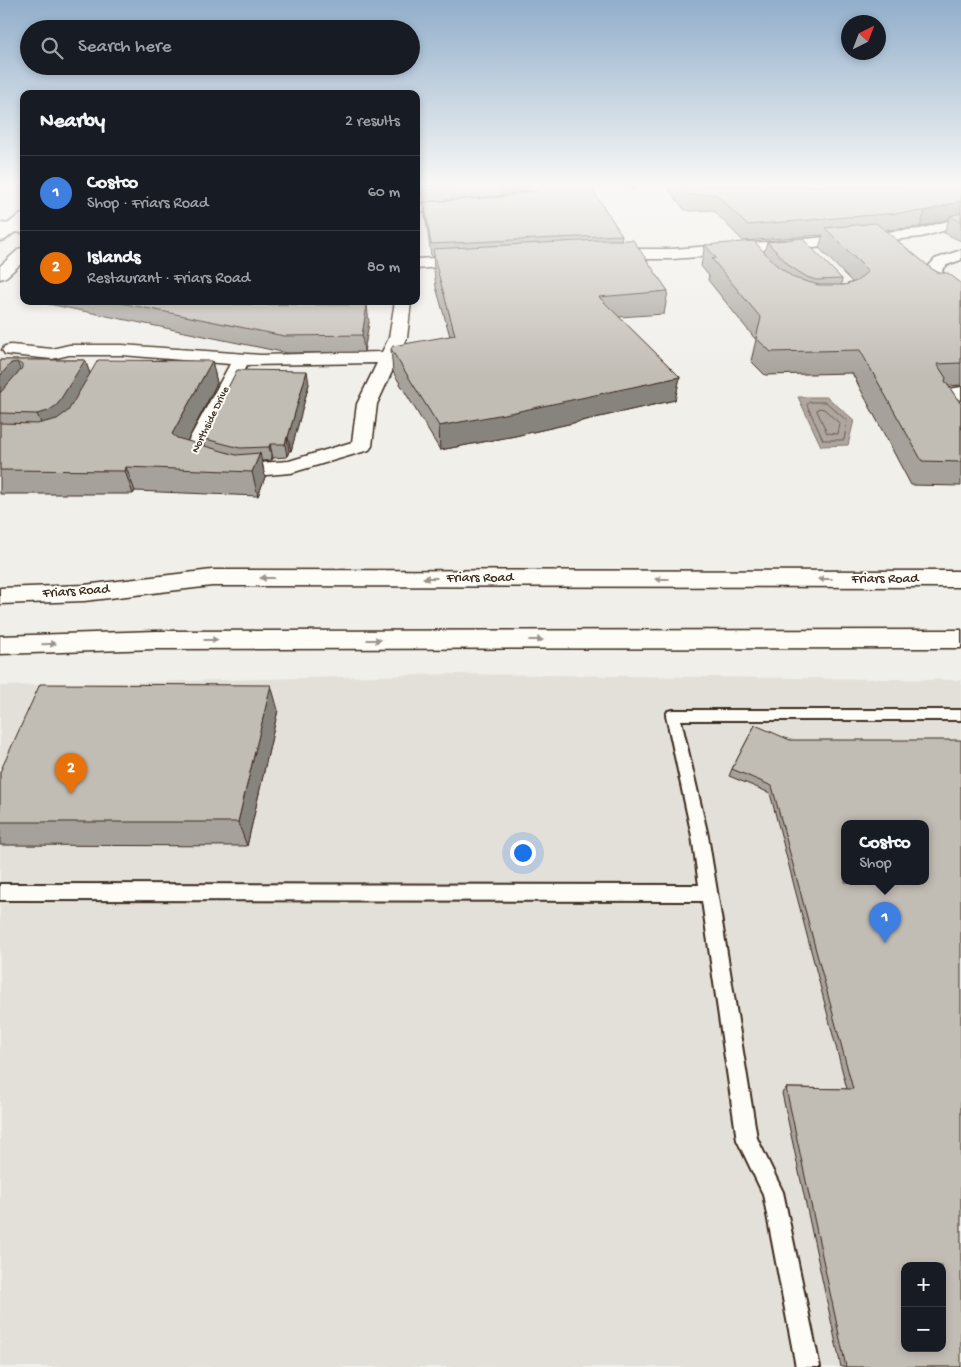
<!DOCTYPE html>
<html lang="en">
<head>
<meta charset="utf-8">
<style>
  body { margin:0; font-family:"Gochi Hand",sans-serif; background:#242831; color:#f1f3f6 }
  .controls { position:absolute; right:15px; bottom:15px; display:grid; overflow:hidden; border-radius:10px; box-shadow:0 2px 8px #0003 }
  .controls button { width:45px; height:45px; display:grid; place-items:center; padding:0; border:0; border-bottom:1px solid #363941; background:#171b24; color:#f1f3f6; font:25px sans-serif }
  .compass { position:absolute; left:841px; top:15px; width:45px; height:45px; border-radius:50%; background:#171b24; box-shadow:0 2px 8px #0003; rotate:42deg }
  .you { position:absolute; left:522px; top:852px; width:18px; height:18px; margin:-12px; border:4px solid #fff; border-radius:50%; background:#1a73e8; box-shadow:0 0 0 8px #1a73e833 }
  .badge { display:grid; place-items:center; width:32px; height:32px; border-radius:50%; background:#d1495b; color:#fff; font-size:16px; font-weight:700 }
  .pin { position:absolute; translate:-50% -41px; filter:drop-shadow(0 1px 2px #0008) }
  .pin::after { content:''; position:absolute; top:26px; width:18px; height:15px; background:inherit; clip-path:polygon(0 0,100% 0,50% 100%) }
  .popup { position:absolute; left:841px; top:820px; width:88px; height:65px; box-sizing:border-box; display:grid; place-content:center; border-radius:10px; background:#171b24; filter:drop-shadow(0 1px 4px #0005); font-size:16px; white-space:nowrap; color:#9ea1a6 }
  .popup b { font-size:19px; color:#f1f3f6 }
  .popup::after { content:''; position:absolute; left:50%; top:100%; margin-left:-10px; border:10px solid transparent; border-top-color:#171b24 }
  .list { margin:0; padding:0; list-style:none }
  h2 { display:flex; justify-content:space-between; align-items:center; height:65px; margin:0; padding:0 20px; font-size:21px }
  h2 small { font-size:16px; font-weight:400; color:#9ea1a6 }
  .list li { display:grid; grid-template-columns:32px 1fr auto; gap:15px; align-items:center; box-sizing:border-box; height:75px; padding:0 20px; border-top:1px solid #363941 }
  .list b { display:block; font-size:19px; white-space:nowrap }
  .list p { margin:0; font-size:16px; white-space:nowrap; color:#9ea1a6 }
  .list em { font-size:16px; font-style:normal; color:#9ea1a6 }
  .icon { flex:none; width:28px; height:28px; fill:none; stroke:currentColor; stroke-width:2; stroke-linecap:round; stroke-linejoin:round }
  .map { position:relative; flex:none; width:961px; height:1367px; overflow:hidden }
  .search { position:absolute; background:#171b24; box-shadow:0 2px 8px #0003; left:20px; top:20px; width:400px; height:55px; display:flex; align-items:center; gap:12px; box-sizing:border-box; padding:0 18px; border-radius:28px; color:#9ea1a6; font-size:19px }
  .panel { position:absolute; background:#171b24; box-shadow:0 2px 8px #0003; left:20px; top:90px; width:400px; height:215px; border-radius:10px }
  .map>svg:first-child { display:block }
  .built { fill:#e3e0da; fill-rule:evenodd }
  .water { fill:#aea69f; stroke:#80746b }
  .lines { fill:none; stroke-linecap:round; stroke-linejoin:round }
  .shore { stroke:#695c52; stroke-width:1 }
  .service-casing { stroke:#3b2a1e; stroke-width:4 }
  .minor-casing { stroke:#3b2a1e; stroke-width:3 }
  .tertiary-casing { stroke:#3b2a1e; stroke-width:3 }
  .trunk-casing { stroke:#3b2a1e; stroke-width:3 }
  .service { fill:#fdfcf7; fill-rule:evenodd }
  .minor { fill:#fdfcf7; fill-rule:evenodd }
  .tertiary { fill:#fdfcf7; fill-rule:evenodd }
  .trunk { fill:#fdfcf7; fill-rule:evenodd }
  .wall { fill:#a6a29b; stroke:#3b2a1e }
  .shaded-wall { fill:#87847e; stroke:#3b2a1e }
  .building { fill:#c1bcb4; stroke:#3b2a1e; fill-rule:evenodd }
  .oneway { fill:#9c938a }
  .labels { text-anchor:middle; dominant-baseline:central; stroke-width:4; stroke-linejoin:round; paint-order:stroke }
  .far-street-label { font-size:11px; fill:#3b2a1e; stroke:#fdfcf7 }
  .street-label { font-size:14px; fill:#3b2a1e; stroke:#fdfcf7 }
</style>
</head>
<body>
<div class="map">
<svg width="961" height="1367" viewBox="0 0 961 1367">
  <rect width="100%" height="100%" fill="#f1efea"/>
  <filter id="ink" filterUnits="userSpaceOnUse"><feTurbulence type="fractalNoise" baseFrequency=".02" numOctaves="2"/><feDisplacementMap in="SourceGraphic" scale="10" xChannelSelector="R" yChannelSelector="G"/><feConvolveMatrix kernelMatrix="1 2 1 2 8 2 1 2 1" color-interpolation-filters="sRGB"/></filter>
  <g filter="url(#ink)">
    <path class="built" d="M 451,674 L 961,680 L 961,1367 L 0,1367 L 0,686 ZM 845,824 L 925,824 L 925,882 L 845,882 ZM 905,1266 L 942,1266 L 942,1348 L 905,1348 Z"/>
    <polygon class="water" points="798,397 827,397 854,420 848,445 821,446"/>
    <g class="lines">
      <g class="shore">
        <polygon points="810,402 826,402 847,421 844,440 823,440 807,405"/>
        <polygon points="819,408 824,409 840,424 838,434 827,433 817,411"/>
      </g>
      <defs>
        <polygon id="service" points="673,710 961,710 961,720 681,720 708,836 757,1138 783,1192 820,1367 796,1367 763,1194 737,1140 702,901 0,900 0,884 699,885 692,836 666,715 668,711"/>
        <g id="minor">
          <polygon points="462,201 467,202 469,205 467,208 416,212 416,204"/>
          <polygon points="961,217 961,226 921,237 804,249 672,259 605,259 600,257 597,254 600,251 605,249 672,249 804,239 920,229"/>
          <polygon points="0,223 24,225 24,233 0,231"/>
          <path d="M 961,250 L 961,260 L 947,265 L 942,270 L 945,278 L 961,293 L 961,307 C 946,303 931,283 926,269 L 935,259 Z"/>
          <polygon points="470,256 476,258 478,261 476,264 416,269 416,259"/>
          <path d="M 395,301 L 411,301 L 407,338 L 401,352 L 410,353 L 413,357 L 410,361 L 396,363 L 377,404 L 372,446 L 369,450 L 291,473 L 242,477 L 184,460 L 180,456 L 230,364 L 122,355 L 69,355 L 52,359 L 11,355 L 5,354 L 2,350 L 5,346 L 11,345 L 52,349 L 69,345 L 122,345 L 261,355 L 382,352 L 389,338 ZM 377,363 L 357,404 L 352,442 L 289,461 L 243,464 L 203,453 L 247,365 Z"/>
          <polygon points="961,387 961,399 957,403 961,408 961,428 954,426 937,403 949,389"/>
        </g>
        <g id="tertiary">
          <polygon points="24,214 24,225 5,240 0,241 0,230 19,215"/>
          <polygon points="24,247 24,261 6,277 0,279 0,266 19,249"/>
        </g>
        <g id="trunk">
          <polygon points="212,570 961,571 961,587 212,586 84,601 0,604 0,588 84,585"/>
          <polygon points="961,630 961,648 156,649 0,654 0,636 156,631"/>
        </g>
      </defs>
      <use href="#service" class="service-casing"/>
      <use href="#minor" class="minor-casing"/>
      <use href="#tertiary" class="tertiary-casing"/>
      <use href="#trunk" class="trunk-casing"/>
      <use href="#service" class="service"/>
      <use href="#minor" class="minor"/>
      <use href="#tertiary" class="tertiary"/>
      <use href="#trunk" class="trunk"/>
    </g>
    <g class="wall">
      <polygon points="420,186 534,186 526,191 501,196 423,202"/>
      <polygon points="628,186 634,186 633,191"/>
      <polygon points="666,186 961,186 961,241 944,233 949,219 920,227 884,230 932,269 939,273 961,283 961,385 948,386 961,404 961,486 911,485 852,373 765,375 751,361 756,340 708,280 709,276 701,266 705,245 764,252 767,242 842,279 841,285 845,285 852,282 819,248 823,235 743,241 713,210 689,211 684,209"/>
      <polygon points="537,190 622,235 621,240 668,291 664,314 619,317 680,377 675,400 515,436 440,450 393,372 391,349 450,336 436,287 434,270 433,256 431,256 425,213 424,202 501,197"/>
      <polygon points="34,301 257,301 254,304 369,322 364,352 287,353"/>
      <polygon points="0,360 85,360 90,374 212,361 217,383 187,441 204,446 202,438 309,384 291,451 289,451 287,457 273,458 272,460 262,461 265,477 258,496 135,491 133,494 0,494"/>
      <polygon points="278,710 247,846 0,845 0,772"/>
      <polygon points="755,725 961,1367 841,1367 782,1093 786,1088 847,1089 770,793 729,776 732,769"/>
    </g>
    <g class="shaded-wall">
      <polygon points="501,186 534,186 526,191 501,196"/>
      <polygon points="961,201 961,216 950,216 949,219 920,227 925,211"/>
      <polygon points="236,301 257,301 251,306 233,304"/>
      <polygon points="367,305 369,322 364,352 362,335"/>
      <polygon points="85,360 93,382 47,437 37,414"/>
      <polygon points="212,361 217,383 179,457 172,434"/>
      <polygon points="17,362 26,384 0,410 0,376 11,363"/>
      <polygon points="307,371 309,384 291,451 288,437"/>
      <polygon points="680,377 675,400 515,436 440,450 439,426"/>
      <polygon points="287,437 289,451 287,457 285,444"/>
      <polygon points="270,444 273,458 272,460 269,447"/>
      <polygon points="260,453 265,477 258,496 252,472"/>
      <polygon points="126,467 135,491 133,494 125,471"/>
      <polygon points="271,685 278,710 247,846 238,822"/>
    </g>
    <g class="building">
      <polygon points="421,186 488,186 422,190"/>
      <polygon points="541,186 590,186 622,235 431,244 424,202 501,197 537,190"/>
      <polygon points="681,186 961,186 961,201 925,211 747,225 716,194 691,195 686,193"/>
      <polygon points="961,213 961,222 950,216"/>
      <polygon points="876,223 932,269 939,273 948,273 961,283 961,363 937,364 946,378 945,381 961,404 961,462 922,461 860,350 771,352 756,338 761,318 712,259 716,258 705,245 754,241 775,264 794,278 819,285 845,285 857,281 868,271 825,228"/>
      <polygon points="802,238 842,279 816,280 807,277 791,267 767,242"/>
      <polygon points="598,240 633,240 668,291 599,297 680,377 515,412 439,426 391,349 393,346 455,335 436,265 433,249"/>
      <polygon points="111,301 236,301 233,304 367,305 362,335 284,336"/>
      <polygon points="0,360 85,360 57,405 48,411 37,414 0,413 0,393 22,368 22,365 17,362 11,363 0,376"/>
      <polygon points="98,360 212,361 172,434 177,438 236,455 260,453 252,472 126,467 125,471 0,470 0,423 37,424 57,419 68,411"/>
      <polygon points="237,370 307,371 288,437 287,437 285,444 270,444 269,447 240,448 202,438"/>
      <polygon points="40,684 271,685 238,822 0,822 0,772"/>
      <path d="M 755,725 L 790,740 L 961,740 L 961,1367 L 846,1367 L 786,1088 L 853,1089 L 772,786 L 732,769 ZM 845,824 L 925,824 L 925,882 L 845,882 ZM 905,1266 L 942,1266 L 942,1348 L 905,1348 Z"/>
    </g>
    <defs><path id="oneway-solid" d="M-6-.8H1V-3.2L6.5 0L1 3.2V.8H-6Z" transform="scale(1.25)"/></defs>
    <g class="oneway">
      <use href="#oneway-solid" transform="translate(267 578) rotate(-180)"/>
      <use href="#oneway-solid" transform="translate(430 578) rotate(-180)"/>
      <use href="#oneway-solid" transform="translate(662 579) rotate(-180)"/>
      <use href="#oneway-solid" transform="translate(825 579) rotate(-180)"/>
      <use href="#oneway-solid" transform="translate(211 640)"/>
      <use href="#oneway-solid" transform="translate(374 640)"/>
      <use href="#oneway-solid" transform="translate(536 640)"/>
      <use href="#oneway-solid" transform="translate(49 644) rotate(-2)"/>
    </g>
  </g>
  <linearGradient id="sky" x2="0" y2="1"><stop stop-color="#91aecb"/><stop offset="0.49" stop-color="#f9f8f6"/><stop offset="1" stop-color="#f9f8f6" stop-opacity="0"/></linearGradient>
  <rect width="961" height="377" fill="url(#sky)"/>
  <g class="labels">
    <g class="far-street-label">
      <text transform="translate(211 420) rotate(-64)">Northside Drive</text>
    </g>
    <g class="street-label">
      <text x="480" y="578">Friars Road</text>
      <text x="885" y="579">Friars Road</text>
      <text transform="translate(76 592) rotate(-4)">Friars Road</text>
    </g>
  </g>
</svg>
<div class="controls">
<button>+</button>
<button>−</button>
</div>
<svg class="compass" viewBox="-18 -18 36 36"><path d="M0-13l5 13h-10z" fill="#e53935"/><path d="M0 13l5-13h-10z" fill="#9ea1a6"/></svg>
<div class="you"></div>
<div class="pin badge" style="left:885px;top:943px;background:#3f7fe0">1</div>
<div class="popup"><b>Costco</b>Shop</div>
<div class="pin badge" style="left:71px;top:794px;background:#e8710a">2</div>
<div class="search"><svg class="icon" aria-label="search" viewBox="0 0 24 24"><circle cx="10" cy="10" r="6"/><path d="M15 15l6 6"/></svg>Search here</div>
<section class="panel">
<h2>Nearby<small>2 results</small></h2>
<ul class="list">
<li><span class="badge" style="background:#3f7fe0">1</span><div><b>Costco</b><p>Shop · Friars Road</p></div><em>60 m</em></li>
<li><span class="badge" style="background:#e8710a">2</span><div><b>Islands</b><p>Restaurant · Friars Road</p></div><em>80 m</em></li>
</ul>
</section>
</div>
</body>
</html>
